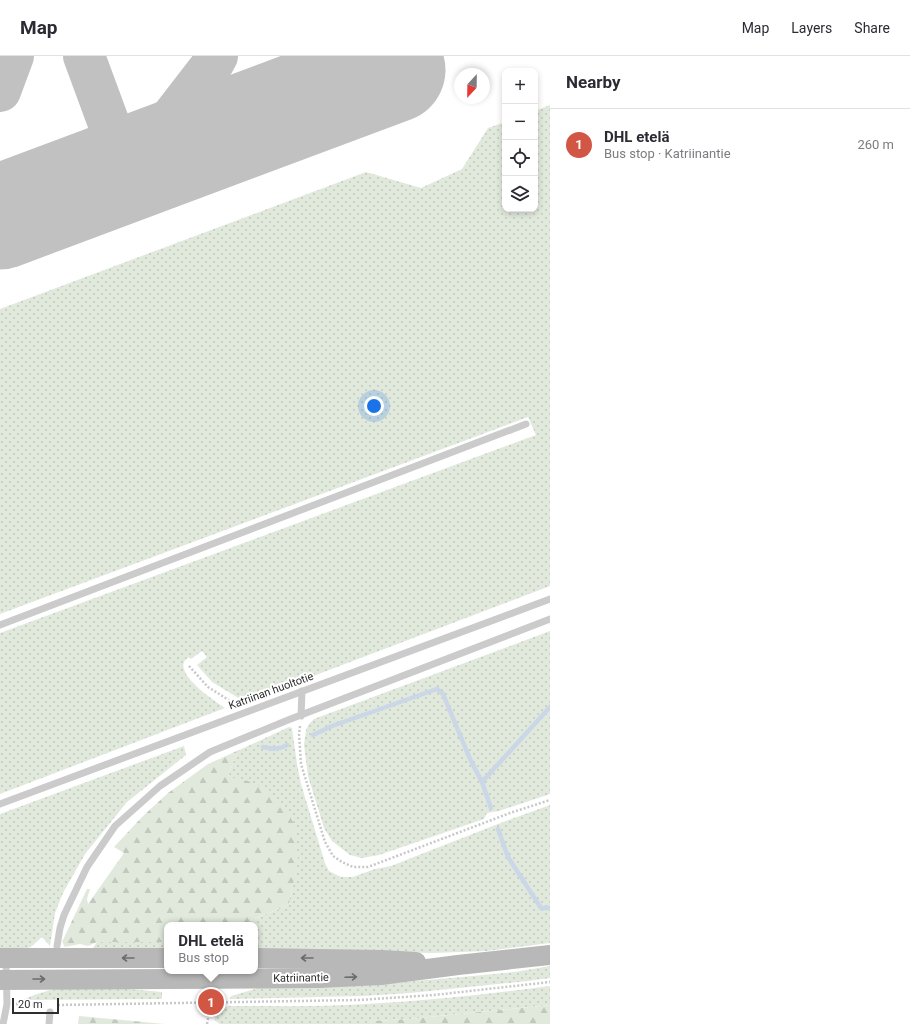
<!DOCTYPE html>
<html lang="en">
<head>
<meta charset="utf-8">
<style>
  body { margin:0; font-family:Roboto,sans-serif; background:#f2f2f3; color:#2b2b33 }
  .controls { position:absolute; right:12px; top:12px; display:grid; overflow:hidden; border-radius:8px; box-shadow:0 2px 6px #0003 }
  .controls button { width:36px; height:36px; display:grid; place-items:center; padding:0; border:0; border-bottom:1px solid #e1e1e2; background:#fff; color:#2b2b33; font:20px sans-serif }
  .compass { position:absolute; left:454px; top:12px; width:36px; height:36px; border-radius:50%; background:#fff; box-shadow:0 2px 6px #0003; rotate:202deg }
  .scale { position:absolute; left:12px; bottom:10px; width:47px; box-sizing:border-box; padding-left:4px; border:2px solid #2e2e2e; border-top:0; font-size:11px; line-height:14px; white-space:nowrap; color:#2e2e2e; -webkit-text-stroke:3px #fff; paint-order:stroke }
  .you { position:absolute; left:374px; top:350px; width:14px; height:14px; margin:-10px; border:3px solid #fff; border-radius:50%; background:#1a73e8; box-shadow:0 0 0 6px #1a73e833 }
  .badge { display:grid; place-items:center; width:26px; height:26px; border-radius:50%; background:#d15643; color:#fff; font-size:13px; font-weight:700 }
  .pin { position:absolute; translate:-50% -50%; border:2px solid #fff; box-shadow:0 1px 4px #0006 }
  .popup { position:absolute; left:164px; top:866px; width:94px; height:52px; box-sizing:border-box; display:grid; place-content:center; border-radius:8px; background:#fff; filter:drop-shadow(0 1px 3px #0005); font-size:13px; white-space:nowrap; color:#7c7c81 }
  .popup b { font-size:15px; color:#2b2b33 }
  .popup::after { content:''; position:absolute; left:50%; top:100%; margin-left:-8px; border:8px solid transparent; border-top-color:#fff }
  .list { margin:0; padding:0; list-style:none }
  h2 { display:flex; justify-content:space-between; align-items:center; height:52px; margin:0; padding:0 16px; font-size:17px }
  h2 small { font-size:13px; font-weight:400; color:#7c7c81 }
  .list li { display:grid; grid-template-columns:26px 1fr auto; gap:12px; align-items:center; box-sizing:border-box; height:72px; padding:0 16px; border-top:1px solid #e1e1e2 }
  .list b { display:block; font-size:15px; white-space:nowrap }
  .list p { margin:0; font-size:13px; white-space:nowrap; color:#7c7c81 }
  .list em { font-size:13px; font-style:normal; color:#7c7c81 }
  .icon { flex:none; width:22px; height:22px; fill:none; stroke:currentColor; stroke-width:2; stroke-linecap:round; stroke-linejoin:round }
  .map { position:relative; flex:none; width:550px; height:968px; overflow:hidden }
  header { display:flex; align-items:center; gap:24px; box-sizing:border-box; height:56px; padding:0 20px; background:#fff; border-bottom:1px solid #e1e1e2 }
  header strong { font-size:19px }
  nav { display:flex; gap:22px; margin-inline-start:auto; font-size:14px }
  main { display:flex }
  aside { flex:1; background:#fff }
  .map>svg:first-child { display:block }
  .grass { fill:url(#grass-dots) }
  .forest { fill:url(#forest-firs) }
  .lines { fill:none; stroke-linecap:round; stroke-linejoin:round }
  .stream { stroke:#cbd6e7; stroke-width:4.5 }
  .taxiway { stroke:#c1c1c1; stroke-width:42 }
  .runway { stroke:#c1c1c1; stroke-width:105 }
  .path { stroke:#c8c8c8; stroke-width:2.5; stroke-dasharray:2 2; stroke-linecap:butt }
  .lane { stroke:#cbcbcb; stroke-width:7 }
  .secondary { stroke:#b8b8b8; stroke-width:20 }
  .oneway { stroke:#6c6c6c }
  .labels { text-anchor:middle; dominant-baseline:central; stroke-width:4; stroke-linejoin:round; paint-order:stroke }
  .street-label { font-size:11px; fill:#2e2e2e; stroke:#fff }
</style>
</head>
<body>
<header>
<strong>Map</strong>
<nav><a>Map</a><a>Layers</a><a>Share</a></nav>
</header>
<main>
<div class="map">
<svg width="550" height="968" viewBox="0 0 550 968">
  <defs>
    <pattern id="grass-dots" width="8" height="8" patternUnits="userSpaceOnUse"><rect width="8" height="8" fill="#e1e9dd"/><path d="M2 2h.1M6 6h.1" fill="none" stroke="#c1c8be" stroke-width="1.8" stroke-linecap="round"/></pattern>
    <pattern id="forest-firs" width="22" height="20" patternUnits="userSpaceOnUse"><rect width="22" height="20" fill="#e1e9dd"/><path d="M5 1l3.5 6h-7zM16 11l3.5 6h-7z" fill="#c1c8be"/></pattern>
  </defs>
  <rect width="100%" height="100%" fill="#fff"/>
  <g class="grass">
    <path d="M 550,49 L 550,530 L 245,646 L 212,626 L 197,609 L 207,601 L 202,595 L 191,603 L 188,601 C 188,602 184,605 184,606 C 178,621 215,645 225,652 L 0,738 L 0,577 L 536,379 L 528,361 L 0,558 L 0,253 L 366,116 L 421,132 L 462,113 L 488,72 L 505,66 L 505,153 L 535,153 L 535,55 Z"/>
    <polygon points="550,575 550,738 499,755 487,757 484,763 379,799 362,802 350,799 332,785 324,772 308,720 304,689 306,674 309,668 314,663"/>
    <polygon points="289,671 292,672 297,708 301,728 325,807 329,815 341,821 353,821 375,813 391,810 498,768 550,749 550,887 487,895 433,897 255,894 255,869 245,869 251,864 289,849 290,842 296,814 228,721 237,695"/>
    <polygon points="184,690 186,699 127,746 85,798 63,837 55,857 50,890 42,881 31,891 23,893 0,892 0,758"/>
    <polygon points="97,886 167,886 167,893 93,892"/>
    <polygon points="550,910 550,922 528,925 410,937 363,940 230,943 231,940 262,931 355,930 451,922 515,916"/>
    <path d="M 550,930 L 550,949 L 409,963 L 372,965 L 370,968 L 220,968 L 214,964 L 219,954 L 229,950 C 275,950 321,951 366,948 C 427,945 489,938 550,930 Z"/>
    <path d="M 67,931 L 107,931 L 162,936 L 162,943 L 23,944 C 39,936 50,934 67,931 Z"/>
  </g>
  <g class="forest">
    <polygon points="237,695 228,721 248,725 269,734 289,758 296,773 298,807 290,842 289,849 251,864 245,869 167,869 167,886 97,886 88,890 80,888 65,891 62,886 87,833 90,833 87,843 88,848 124,797 114,791 142,761 168,737 208,708"/>
    <polygon points="550,949 550,968 370,968 372,965 409,963"/>
    <polygon points="79,960 165,968 78,968"/>
  </g>
  <g class="lines">
    <g class="stream">
      <polyline points="313,679 332,670 437,633 443,638 470,703 482,726 491,752"/>
      <path d="M 263,691 C 273,693 277,694 287,689"/>
      <polyline points="482,726 550,651"/>
      <polyline points="498,773 508,801 541,852 550,852"/>
    </g>
    <g class="taxiway">
      <polyline points="84,0 126,114"/>
      <polyline points="355,0 364,25"/>
      <polyline points="0,35 13,0"/>
      <polyline points="72,134 121,100 171,62 212,9 217,0"/>
    </g>
    <polyline class="runway" points="0,161 393,14"/>
    <g class="path">
      <polyline points="189,610 208,631 235,648"/>
      <polyline points="300,670 299,678 301,708 325,786 333,800 342,806 353,811 368,811 510,757 550,744"/>
      <polyline points="16,948 41,949"/>
      <polyline points="58,949 359,944 434,939 550,926"/>
      <polyline points="207,968 211,946"/>
    </g>
    <g class="lane">
      <polyline points="0,569 526,368"/>
      <polyline points="301,660 302,635"/>
      <polyline points="0,748 550,543"/>
      <polyline points="57,890 60,872 64,859 87,811 115,770 160,730 210,696 288,664 550,563"/>
      <polyline points="3,968 7,948 6,904"/>
      <polyline points="49,968 50,956"/>
    </g>
    <g class="secondary">
      <polyline points="0,902 167,902"/>
      <polyline points="255,902 382,904 416,906"/>
      <polyline points="0,924 319,922 381,919 458,909 550,899"/>
    </g>
  </g>
  <defs><path id="oneway-shaft" d="M-6 0H5M1.5-3L5.5 0L1.5 3" fill="none" stroke-width="1.6" stroke-linecap="round" stroke-linejoin="round"/></defs>
  <g class="oneway">
    <use href="#oneway-shaft" transform="translate(128 902) rotate(-180)"/>
    <use href="#oneway-shaft" transform="translate(307 902) rotate(-180)"/>
    <use href="#oneway-shaft" transform="translate(351 921) rotate(-2)"/>
    <use href="#oneway-shaft" transform="translate(39 923)"/>
  </g>
  <g class="labels">
    <g class="street-label">
      <text transform="translate(271 635) rotate(-20)">Katriinan huoltotie</text>
      <text transform="translate(301 922) rotate(-1)">Katriinantie</text>
    </g>
  </g>
</svg>
<div class="controls">
<button>+</button>
<button>−</button>
<button><svg class="icon" aria-label="locate" viewBox="0 0 24 24"><circle cx="12" cy="12" r="6"/><path d="M12 2v4M12 18v4M2 12h4M18 12h4"/></svg></button>
<button><svg class="icon" aria-label="layers" viewBox="0 0 24 24"><path d="M12 4l9 5-9 5-9-5zM3 14l9 5 9-5"/></svg></button>
</div>
<svg class="compass" viewBox="-18 -18 36 36"><path d="M0-13l5 13h-10z" fill="#e53935"/><path d="M0 13l5-13h-10z" fill="#7c7c81"/></svg>
<div class="scale">20 m</div>
<div class="you"></div>
<div class="pin badge" style="left:211px;top:946px">1</div>
<div class="popup"><b>DHL etelä</b>Bus stop</div>
</div>
<aside>
<h2>Nearby<small></small></h2>
<ul class="list">
<li><span class="badge">1</span><div><b>DHL etelä</b><p>Bus stop · Katriinantie</p></div><em>260 m</em></li>
</ul>
</aside>
</main>
</body>
</html>
